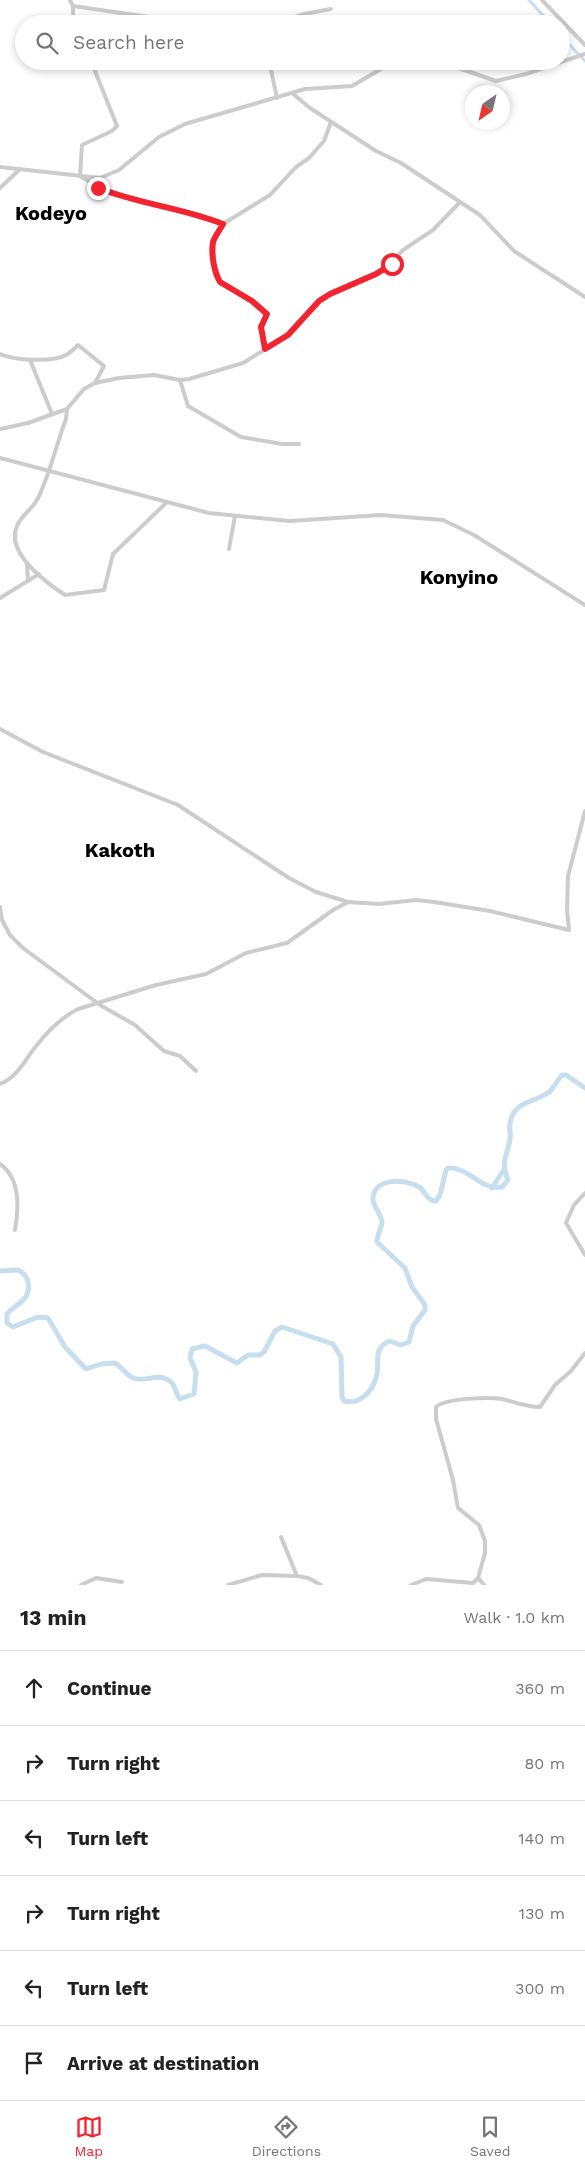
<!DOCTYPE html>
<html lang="en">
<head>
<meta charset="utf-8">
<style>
  body { margin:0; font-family:"Work Sans",sans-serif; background:#f6f6f6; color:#222 }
  .compass { position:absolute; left:465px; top:85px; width:45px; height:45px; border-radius:50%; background:#fff; box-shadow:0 2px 8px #0003; rotate:214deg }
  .stop { position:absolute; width:15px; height:15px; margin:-11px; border:4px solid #f22430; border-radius:50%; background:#fff }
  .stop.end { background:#f22430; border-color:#fff; box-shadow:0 1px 5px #0008 }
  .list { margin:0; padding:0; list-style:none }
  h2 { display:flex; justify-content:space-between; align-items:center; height:65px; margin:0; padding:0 20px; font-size:21px }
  h2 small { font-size:16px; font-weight:400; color:#767676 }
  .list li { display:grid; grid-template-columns:32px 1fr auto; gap:15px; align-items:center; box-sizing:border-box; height:75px; padding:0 20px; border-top:1px solid #e0e0e0 }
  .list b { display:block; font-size:19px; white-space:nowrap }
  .list em { font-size:16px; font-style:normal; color:#767676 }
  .icon { flex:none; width:28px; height:28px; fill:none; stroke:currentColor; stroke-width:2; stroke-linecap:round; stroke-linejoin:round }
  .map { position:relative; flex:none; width:585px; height:1585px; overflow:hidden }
  .search { position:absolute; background:#fff; box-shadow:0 2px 8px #0003; left:15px; right:15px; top:15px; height:55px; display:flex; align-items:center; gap:12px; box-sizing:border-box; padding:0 18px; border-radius:28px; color:#767676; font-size:19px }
  .sheet { height:515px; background:#fff }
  nav { display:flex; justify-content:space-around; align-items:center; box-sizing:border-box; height:70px; border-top:1px solid #e0e0e0; background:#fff; font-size:14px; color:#767676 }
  nav a { display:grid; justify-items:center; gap:2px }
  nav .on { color:#f22430 }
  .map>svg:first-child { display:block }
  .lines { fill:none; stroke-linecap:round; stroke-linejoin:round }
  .canal { stroke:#c6deee; stroke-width:3 }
  .river { stroke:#c6deee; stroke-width:5 }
  .minor { stroke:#ccc; stroke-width:4 }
  .route { stroke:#f22430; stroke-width:6 }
  .labels { text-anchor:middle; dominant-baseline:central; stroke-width:5; stroke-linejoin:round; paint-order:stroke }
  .quarter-label { font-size:20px; font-weight:bold; fill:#000; stroke:#fff }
</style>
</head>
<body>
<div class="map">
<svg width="585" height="1585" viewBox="0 0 585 1585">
  <rect width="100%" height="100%" fill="#fff"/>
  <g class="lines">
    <g class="canal">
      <polyline points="529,0 551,24"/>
      <polyline points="561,35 578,54"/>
      <polyline points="582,58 585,61"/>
    </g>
    <g class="river">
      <polyline points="492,1188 503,1171"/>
      <path d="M 0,1271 L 18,1270 C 24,1273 27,1276 28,1282 C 32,1300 16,1303 7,1314 L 7,1323 L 13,1327 L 38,1317 L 48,1318 L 65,1347 L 86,1369 L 101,1364 L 115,1363 C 122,1367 126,1375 133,1378 C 147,1383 158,1371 171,1382 C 176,1386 175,1394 180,1399 L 194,1394 L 196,1372 L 190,1358 L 192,1349 L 205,1346 L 237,1363 L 248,1355 L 260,1355 L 264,1352 L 275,1331 L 282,1327 L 333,1344 L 341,1357 L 342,1397 L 344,1401 C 359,1405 372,1392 376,1378 C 381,1364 371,1348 390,1341 L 400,1345 L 409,1342 L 413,1326 L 425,1310 L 425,1305 L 412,1287 L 405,1268 L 377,1242 C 377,1235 381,1230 382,1223 C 382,1214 372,1206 373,1198 C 375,1177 406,1179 419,1187 C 426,1191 426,1201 436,1201 L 440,1195 L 446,1170 L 448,1168 C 468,1166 481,1191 502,1187 L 508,1180 C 500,1160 507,1158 510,1139 C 511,1134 509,1128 510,1123 C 513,1102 534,1102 548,1093 C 553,1090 557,1080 562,1075 L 566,1075 L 585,1088"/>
    </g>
    <g class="minor">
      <polyline points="70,0 73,6 73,24"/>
      <polyline points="542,0 585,45"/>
      <polyline points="73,6 197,24"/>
      <polyline points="274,24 304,14 331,9"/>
      <path d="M 91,61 L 117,126 L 112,131 L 82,145 L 80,176 C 123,204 176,205 223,224"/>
      <polyline points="269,61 277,98"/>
      <polyline points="438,61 496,81 526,74 585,54"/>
      <polyline points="292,93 310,108 376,151 401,163 480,215 514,251 585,297"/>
      <polyline points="0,167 100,178 119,170 159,137 185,124 305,89 352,86 386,66 420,61"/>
      <polyline points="0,188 20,169"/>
      <polyline points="265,349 261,327 267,314 252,301 220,282 214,263 213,242 223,224 270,195 296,167 309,158 324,141 331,122"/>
      <path d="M 0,354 C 14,360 52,363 66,355 C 70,353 74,349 78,345 L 104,366 L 95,383"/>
      <polyline points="30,360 52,414"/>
      <polyline points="180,380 188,406 241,437 282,444 299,444"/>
      <path d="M 67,409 L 66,419 C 56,445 50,474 38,498 C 33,509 21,515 17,526 C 5,552 45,582 65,595 L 104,590 L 113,554 L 166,503"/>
      <polyline points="0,429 28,423 67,409 84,389 95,383 119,378 154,375 180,380 189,379 243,363 288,335 319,301 329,294 386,269 403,250 433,230 460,202"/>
      <polyline points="0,458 209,513 290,521 381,515 443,520 474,535 585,605"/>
      <polyline points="229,549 235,516"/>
      <polyline points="27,564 28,581"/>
      <polyline points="0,598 39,574"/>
      <polyline points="0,729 43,752 178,805 289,878 316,892 348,902"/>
      <polyline points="0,907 2,920 10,935 23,948 100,1005 135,1025 164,1051 180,1056 196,1071"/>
      <path d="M 0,1084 C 18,1077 25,1059 37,1045 C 48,1031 62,1017 78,1009 L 156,985 L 206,974 L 246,953 L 287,943 L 333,910 L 348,902 L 379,904 L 416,900 L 434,902 L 490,911 L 569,930 L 567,909 L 568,876 L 585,811"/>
      <path d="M 0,1164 C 20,1178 19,1208 15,1230"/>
      <polyline points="585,1193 574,1205 566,1223 585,1255"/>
      <polyline points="281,1537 297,1576 308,1578 321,1585"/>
      <polyline points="479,1579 484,1585"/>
      <polyline points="81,1585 96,1578 122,1582"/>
      <polyline points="228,1585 262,1575 297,1576"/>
      <path d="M 411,1585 L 426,1579 L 473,1583 L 478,1578 L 485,1553 L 485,1541 L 479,1525 L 458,1508 L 453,1480 L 436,1419 L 436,1407 C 445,1398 489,1397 502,1399 C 515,1402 526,1407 540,1407 L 555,1385 L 571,1371 L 585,1353"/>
    </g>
  </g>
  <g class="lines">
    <path class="route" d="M 98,188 C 139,204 183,208 223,224 C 220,230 215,236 213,242 C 211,254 214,272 220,282 L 252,301 L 267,314 L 261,327 L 265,349 L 288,335 L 319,301 L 330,294 L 376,274 L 392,264"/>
  </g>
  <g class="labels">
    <g class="quarter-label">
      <text x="51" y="213">Kodeyo</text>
      <text x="459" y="577">Konyino</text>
      <text x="120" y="850">Kakoth</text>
    </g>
  </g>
</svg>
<svg class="compass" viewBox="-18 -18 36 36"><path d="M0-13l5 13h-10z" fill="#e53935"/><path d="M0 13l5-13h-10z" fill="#767676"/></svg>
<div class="stop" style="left:392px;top:264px"></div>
<div class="stop end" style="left:98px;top:188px"></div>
<div class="search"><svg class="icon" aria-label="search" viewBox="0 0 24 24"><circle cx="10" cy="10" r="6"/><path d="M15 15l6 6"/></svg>Search here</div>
</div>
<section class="sheet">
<h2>13 min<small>Walk · 1.0 km</small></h2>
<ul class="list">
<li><svg class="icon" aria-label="ahead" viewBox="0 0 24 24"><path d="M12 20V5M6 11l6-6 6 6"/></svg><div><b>Continue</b></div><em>360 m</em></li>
<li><svg class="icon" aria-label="right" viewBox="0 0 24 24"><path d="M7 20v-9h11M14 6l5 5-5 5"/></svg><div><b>Turn right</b></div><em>80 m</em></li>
<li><svg class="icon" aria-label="left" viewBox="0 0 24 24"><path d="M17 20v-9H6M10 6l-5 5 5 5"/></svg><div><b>Turn left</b></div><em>140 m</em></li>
<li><svg class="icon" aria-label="right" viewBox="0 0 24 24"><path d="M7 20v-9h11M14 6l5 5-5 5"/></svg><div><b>Turn right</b></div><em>130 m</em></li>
<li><svg class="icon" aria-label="left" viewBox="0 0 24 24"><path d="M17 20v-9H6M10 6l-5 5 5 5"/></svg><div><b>Turn left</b></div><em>300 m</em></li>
<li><svg class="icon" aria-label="arrive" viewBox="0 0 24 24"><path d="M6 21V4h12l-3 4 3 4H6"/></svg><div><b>Arrive at destination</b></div></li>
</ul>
</section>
<nav>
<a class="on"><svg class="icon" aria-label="map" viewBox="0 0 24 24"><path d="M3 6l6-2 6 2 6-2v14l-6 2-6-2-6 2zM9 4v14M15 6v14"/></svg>Map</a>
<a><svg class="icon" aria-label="directions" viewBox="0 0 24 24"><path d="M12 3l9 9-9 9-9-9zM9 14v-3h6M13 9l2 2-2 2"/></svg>Directions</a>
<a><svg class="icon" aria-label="saved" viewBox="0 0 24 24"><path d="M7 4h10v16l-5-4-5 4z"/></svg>Saved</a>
</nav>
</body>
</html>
